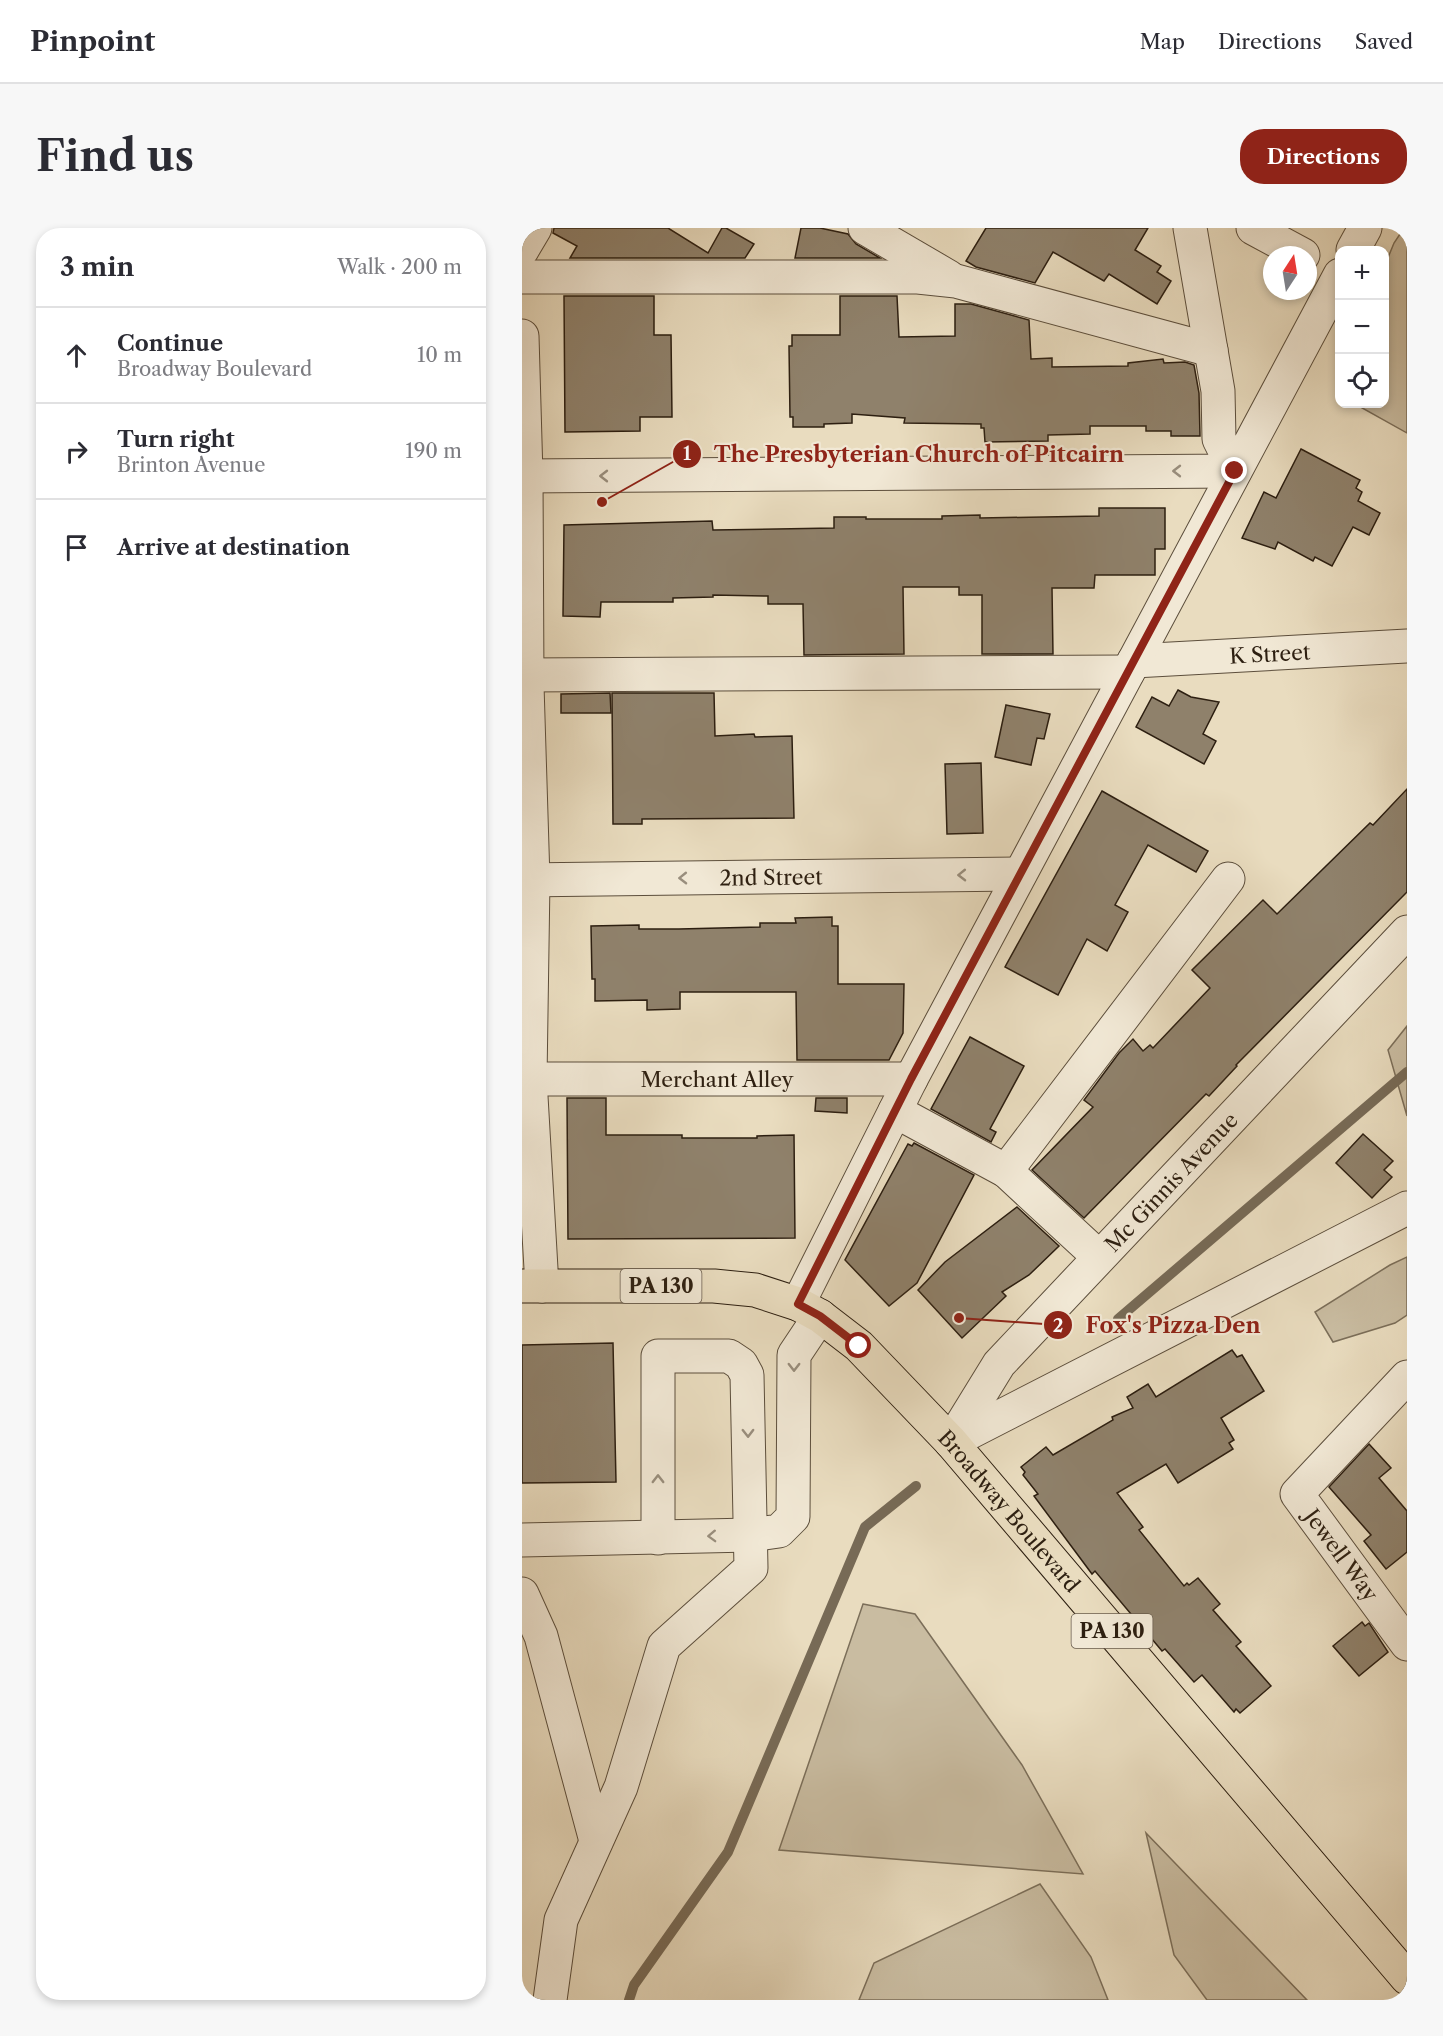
<!DOCTYPE html>
<html lang="en">
<head>
<meta charset="utf-8">
<style>
  body { margin:0; font-family:"Libre Caslon Text",serif; background:#f7f7f7; color:#2b2b33 }
  .controls { position:absolute; right:18px; top:18px; display:grid; overflow:hidden; border-radius:12px; box-shadow:0 3px 9px #0003 }
  .controls button { width:54px; height:54px; display:grid; place-items:center; padding:0; border:0; border-bottom:2px solid #e1e1e2; background:#fff; color:#2b2b33; font:30px sans-serif }
  .compass { position:absolute; left:741px; top:18px; width:54px; height:54px; border-radius:50%; background:#fff; box-shadow:0 3px 9px #0003; rotate:12deg }
  .stop { position:absolute; width:18px; height:18px; margin:-14px; border:4px solid #8f2418; border-radius:50%; background:#fff }
  .stop.end { background:#8f2418; border-color:#fff; box-shadow:0 2px 6px #0008 }
  .list { margin:0; padding:0; list-style:none }
  h2 { display:flex; justify-content:space-between; align-items:center; height:78px; margin:0; padding:0 24px; font-size:26px }
  h2 small { font-size:20px; font-weight:400; color:#7c7c81 }
  .list li { display:grid; grid-template-columns:39px 1fr auto; gap:18px; align-items:center; box-sizing:border-box; height:96px; padding:0 24px; border-top:2px solid #e1e1e2 }
  .list b { display:block; font-size:22px; white-space:nowrap }
  .list p { margin:0; font-size:20px; white-space:nowrap; color:#7c7c81 }
  .list em { font-size:20px; font-style:normal; color:#7c7c81 }
  .icon { flex:none; width:33px; height:33px; fill:none; stroke:currentColor; stroke-width:2; stroke-linecap:round; stroke-linejoin:round }
  .map { position:relative; flex:none; width:885px; height:1772px; overflow:hidden; border-radius:24px }
  header { display:flex; align-items:center; gap:36px; box-sizing:border-box; height:84px; padding:0 30px; background:#fff; border-bottom:2px solid #e1e1e2 }
  header strong { font-size:28px }
  nav { display:flex; gap:33px; margin-inline-start:auto; font-size:21px }
  .intro { display:flex; align-items:center; justify-content:space-between; box-sizing:border-box; height:144px; padding:0 36px }
  h1 { margin:0; font-size:42px }
  .button { padding:15px 27px; border-radius:24px; background:#8f2418; color:#fff; font-size:21px; font-weight:700 }
  main { display:flex; gap:36px; padding:0 36px }
  aside { flex:1; background:#fff; border-radius:24px; box-shadow:0 3px 9px #0003 }
  .map>svg:first-child { display:block }
  .green { fill:#c9bca1; stroke:#7b6e59; stroke-width:1.5 }
  .lines { fill:none; stroke-linecap:round; stroke-linejoin:round }
  .stream { stroke:#776a56; stroke-width:10 }
  .building { fill:#8f816b; stroke:#2d1f11; stroke-width:1.5 }
  .minor-casing { stroke:#5c4e3c; stroke-width:35 }
  .major-casing { stroke:#2d1f11; stroke-width:35 }
  .minor { stroke:#f1e8d5; stroke-width:33 }
  .major { stroke:#e9dcbf; stroke-width:33 }
  .oneway { stroke:#998e7d }
  .route { stroke:#8f2418; stroke-width:8 }
  .labels { text-anchor:middle; dominant-baseline:central; stroke-width:4.5; stroke-linejoin:round; paint-order:stroke }
  .shield { fill:#f1e8d5; stroke:#685b4c; stroke-width:1.5 }
  .shield-label { font-size:20px; font-weight:bold; fill:#2d1f11 }
  .street-label { font-size:21px; fill:#2d1f11; stroke:#f1e8d5 }
  .leader { fill:none; stroke:#8f2418; stroke-width:2 }
  .callout-dot { fill:#8f2418; stroke:#f1e8d5; stroke-width:2 }
  .mark-label { font-size:18px; text-anchor:middle; font-weight:bold; fill:#fff }
  .callout-label { font-size:22px; text-anchor:middle; font-weight:bold; fill:#8f2418; stroke:#f1e8d5; stroke-width:4.5; stroke-linejoin:round; paint-order:stroke }
</style>
</head>
<body>
<header>
<strong>Pinpoint</strong>
<nav><a>Map</a><a>Directions</a><a>Saved</a></nav>
</header>
<div class="intro"><h1>Find us</h1><a class="button">Directions</a></div>
<main>
<aside>
<h2>3 min<small>Walk · 200 m</small></h2>
<ul class="list">
<li><svg class="icon" aria-label="ahead" viewBox="0 0 24 24"><path d="M12 20V5M6 11l6-6 6 6"/></svg><div><b>Continue</b><p>Broadway Boulevard</p></div><em>10 m</em></li>
<li><svg class="icon" aria-label="right" viewBox="0 0 24 24"><path d="M7 20v-9h11M14 6l5 5-5 5"/></svg><div><b>Turn right</b><p>Brinton Avenue</p></div><em>190 m</em></li>
<li><svg class="icon" aria-label="arrive" viewBox="0 0 24 24"><path d="M6 21V4h12l-3 4 3 4H6"/></svg><div><b>Arrive at destination</b></div></li>
</ul>
</aside>
<div class="map">
<svg width="885" height="1772" viewBox="0 0 885 1772">
  <rect width="100%" height="100%" fill="#e9dcbf"/>
  <filter id="stains"><feTurbulence type="fractalNoise" baseFrequency=".00333" numOctaves="4"/><feColorMatrix values="0 0 0 0 .2 0 0 0 0 .09 0 0 0 0 .02 0 0 0 .5 -.17"/></filter>
  <radialGradient id="worn" r=".72"><stop offset=".6" stop-color="#630" stop-opacity="0"/><stop offset="1" stop-color="#630" stop-opacity=".3"/></radialGradient>
  <g class="green">
    <polygon points="882,0 885,0 885,205 833,176 862,176 863,37 872,15"/>
    <polygon points="885,798 885,888 866,822"/>
    <polygon points="885,1029 885,1087 873,1095 811,1114 793,1084 868,1037"/>
    <polygon points="341,1376 393,1386 500,1537 561,1646 257,1622"/>
    <polygon points="624,1605 785,1772 685,1772 652,1727"/>
    <polygon points="518,1656 569,1729 586,1772 337,1772 352,1735"/>
  </g>
  <g class="lines">
    <g class="stream">
      <polyline points="596,1091 885,844"/>
      <polyline points="107,1772 112,1757 206,1624 343,1299 394,1258"/>
    </g>
  </g>
  <g class="building">
    <polygon points="32,0 146,0 186,25 200,0 204,0 232,16 223,30 48,30 55,18 31,5"/>
    <polygon points="279,0 298,0 326,6 334,16 358,30 273,30"/>
    <polygon points="464,0 626,0 613,22 639,38 635,44 649,53 635,76 587,46 582,53 531,24 513,55 454,39 444,33"/>
    <polygon points="42,68 132,68 132,107 149,107 150,189 118,189 118,203 43,204"/>
    <polygon points="318,68 375,68 377,109 433,108 433,76 449,76 507,92 509,131 530,130 530,139 606,138 606,135 641,131 642,135 663,134 672,137 677,165 678,208 649,208 649,203 624,203 624,198 568,198 568,206 526,207 526,213 463,214 462,200 459,200 459,196 382,195 383,190 330,186 330,195 302,196 302,199 271,199 271,189 268,189 267,118 270,118 270,107 318,107"/>
    <polygon points="779,221 838,252 834,260 840,264 836,273 858,285 847,307 831,299 810,338 793,329 791,333 756,314 753,321 720,310 742,264 754,270"/>
    <polygon points="577,280 643,280 643,321 633,321 633,347 573,347 572,360 530,360 531,426 460,426 460,367 437,367 437,359 381,359 382,426 282,427 281,376 246,376 246,368 191,367 191,369 151,370 151,374 79,374 78,389 41,388 42,297 190,293 191,302 312,300 312,289 344,289 344,291 420,291 420,288 458,287 458,290 577,288"/>
    <polygon points="656,462 669,469 697,474 681,506 694,513 682,536 614,499 630,469 647,478"/>
    <polygon points="88,465 89,485 39,485 39,466"/>
    <polygon points="90,465 192,465 193,508 232,506 233,509 270,508 272,590 120,591 120,596 91,596"/>
    <polygon points="484,477 528,486 522,511 515,510 509,537 473,529"/>
    <polygon points="459,535 461,605 425,606 423,536"/>
    <polygon points="885,561 885,664 714,837 715,838 687,868 684,866 562,990 510,942 571,879 562,872 597,825 611,811 621,823 628,817 631,820 688,760 670,742 741,672 755,686 848,595 851,597"/>
    <polygon points="580,563 686,623 674,644 626,617 593,677 606,684 585,723 565,711 536,767 483,739"/>
    <polygon points="310,689 310,698 316,698 316,756 382,756 381,805 367,832 275,832 274,764 158,764 158,781 125,782 125,772 73,773 73,751 70,751 69,698 117,697 117,701 157,701 238,699 238,695 274,695 273,690"/>
    <polygon points="448,809 502,838 468,901 474,904 469,914 409,881"/>
    <polygon points="45,870 84,870 84,907 160,907 160,910 235,910 235,908 272,907 273,1010 46,1011"/>
    <polygon points="294,870 325,870 325,885 293,883"/>
    <polygon points="841,906 871,933 862,942 870,949 850,970 814,935"/>
    <polygon points="392,915 452,947 395,1055 367,1078 323,1032 386,916 390,918"/>
    <polygon points="495,979 537,1018 507,1047 480,1064 484,1068 440,1110 396,1062 423,1034"/>
    <polygon points="91,1115 94,1254 0,1255 0,1117"/>
    <polygon points="710,1122 715,1129 720,1127 742,1163 699,1190 712,1212 707,1215 711,1221 656,1255 644,1236 595,1265 621,1299 617,1302 662,1358 665,1355 667,1357 676,1350 698,1376 691,1382 719,1414 714,1418 749,1458 718,1485 714,1481 712,1484 680,1447 672,1454 643,1421 640,1423 573,1343 570,1346 512,1268 516,1266 501,1247 503,1244 499,1239 524,1219 531,1227 591,1192 590,1189 611,1180 605,1169 626,1156 634,1169"/>
    <polygon points="847,1216 869,1240 857,1250 885,1283 885,1324 864,1341 842,1313 849,1307 807,1259"/>
    <polygon points="840,1394 843,1398 847,1395 866,1424 837,1448 811,1418"/>
  </g>
  <g class="lines">
    <defs>
      <g id="minor">
        <polyline points="343,0 427,49"/>
        <polyline points="731,0 781,27"/>
        <polyline points="0,22 13,0"/>
        <polyline points="831,22 843,0"/>
        <polyline points="0,49 396,49 434,53 689,122"/>
        <polyline points="0,108 4,248 5,457 11,652 8,851 20,1058"/>
        <polyline points="0,248 713,243 697,211 696,163 668,0"/>
        <path id="s1" d="M 612,433 L 885,418"/>
        <polyline points="0,447 606,444"/>
        <path id="s2" d="M 0,652 L 498,646"/>
        <path id="s3" d="M 0,851 L 389,851"/>
        <polyline points="373,883 484,943 577,1029"/>
        <polyline points="484,943 706,651"/>
        <polyline points="276,1076 389,851 818,47"/>
        <path id="s4" d="M 885,1149 L 775,1266 L 885,1416"/>
        <path id="s5" d="M 429,1214 L 477,1136 L 885,704"/>
        <polyline points="429,1214 885,980"/>
        <polyline points="0,1312 228,1307 257,1303 271,1289 272,1127 298,1088"/>
        <polyline points="0,1366 19,1408 74,1613"/>
        <polyline points="28,1772 39,1692 99,1559 142,1418 229,1340 225,1147 219,1136 207,1128 136,1128 136,1310"/>
      </g>
      <g id="major">
        <path id="s6" d="M 0,1058 L 192,1058 L 233,1062 L 276,1076 L 298,1088 L 337,1118 L 429,1214 L 885,1750"/>
      </g>
    </defs>
    <use href="#minor" class="minor-casing"/>
    <use href="#major" class="major-casing"/>
    <use href="#minor" class="minor"/>
    <use href="#major" class="major"/>
  </g>
  <defs><path id="oneway-chevron" d="M-2-3.5L2.5 0L-2 3.5" fill="none" stroke-width="1.6" stroke-linecap="round" stroke-linejoin="round" transform="scale(1.5)"/></defs>
  <g class="oneway">
    <use href="#oneway-chevron" transform="translate(655 243) rotate(180)"/>
    <use href="#oneway-chevron" transform="translate(82 248) rotate(180)"/>
    <use href="#oneway-chevron" transform="translate(440 647) rotate(179)"/>
    <use href="#oneway-chevron" transform="translate(161 650) rotate(179)"/>
    <use href="#oneway-chevron" transform="translate(272 1139) rotate(90)"/>
    <use href="#oneway-chevron" transform="translate(226 1205) rotate(89)"/>
    <use href="#oneway-chevron" transform="translate(136 1251) rotate(-90)"/>
    <use href="#oneway-chevron" transform="translate(190 1308) rotate(178)"/>
  </g>
  <g class="lines">
    <polyline class="route" points="337,1118 298,1088 276,1076 389,851 713,243"/>
  </g>
  <g class="labels">
    <g class="shield">
      <rect x="98.5" y="1041" width="81" height="34" rx="4.5"/>
      <rect x="549.5" y="1386" width="81" height="34" rx="4.5"/>
    </g>
    <g class="shield-label">
      <text x="139" y="1058">PA 130</text>
      <text x="590" y="1403">PA 130</text>
    </g>
    <g class="street-label">
      <text stroke="none"><textPath href="#s1" startOffset="136">K Street</textPath></text>
      <text stroke="none"><textPath href="#s2" startOffset="249">2nd Street</textPath></text>
      <text stroke="none"><textPath href="#s3" startOffset="195">Merchant Alley</textPath></text>
      <text stroke="none"><textPath href="#s5" startOffset="342">Mc Ginnis Avenue</textPath></text>
      <text stroke="none"><textPath href="#s6" startOffset="576">Broadway Boulevard</textPath></text>
      <text stroke="none"><textPath href="#s4" startOffset="236">Jewell Way</textPath></text>
    </g>
  </g>
  <path class="leader" d="M80 274L165 226M437 1090L536 1097"/>
  <g class="callout-dot">
    <circle cx="80" cy="274" r="6"/>
    <circle cx="437" cy="1090" r="6"/>
    <circle cx="165" cy="226" r="15"/>
    <circle cx="536" cy="1097" r="15"/>
  </g>
  <g class="mark-label">
    <text x="165" y="232">1</text>
    <text x="536" y="1104">2</text>
  </g>
  <g class="callout-label">
    <text x="397" y="234">The Presbyterian Church of Pitcairn</text>
    <text x="651" y="1105">Fox's Pizza Den</text>
  </g>
  <rect width="100%" height="100%" filter="url(#stains)"/>
  <rect width="100%" height="100%" fill="url(#worn)"/>
</svg>
<div class="controls">
<button>+</button>
<button>−</button>
<button><svg class="icon" aria-label="locate" viewBox="0 0 24 24"><circle cx="12" cy="12" r="6"/><path d="M12 2v4M12 18v4M2 12h4M18 12h4"/></svg></button>
</div>
<svg class="compass" viewBox="-18 -18 36 36"><path d="M0-13l5 13h-10z" fill="#e53935"/><path d="M0 13l5-13h-10z" fill="#7c7c81"/></svg>
<div class="stop" style="left:337px;top:1118px"></div>
<div class="stop end" style="left:713px;top:243px"></div>
</div>
</main>
</body>
</html>
